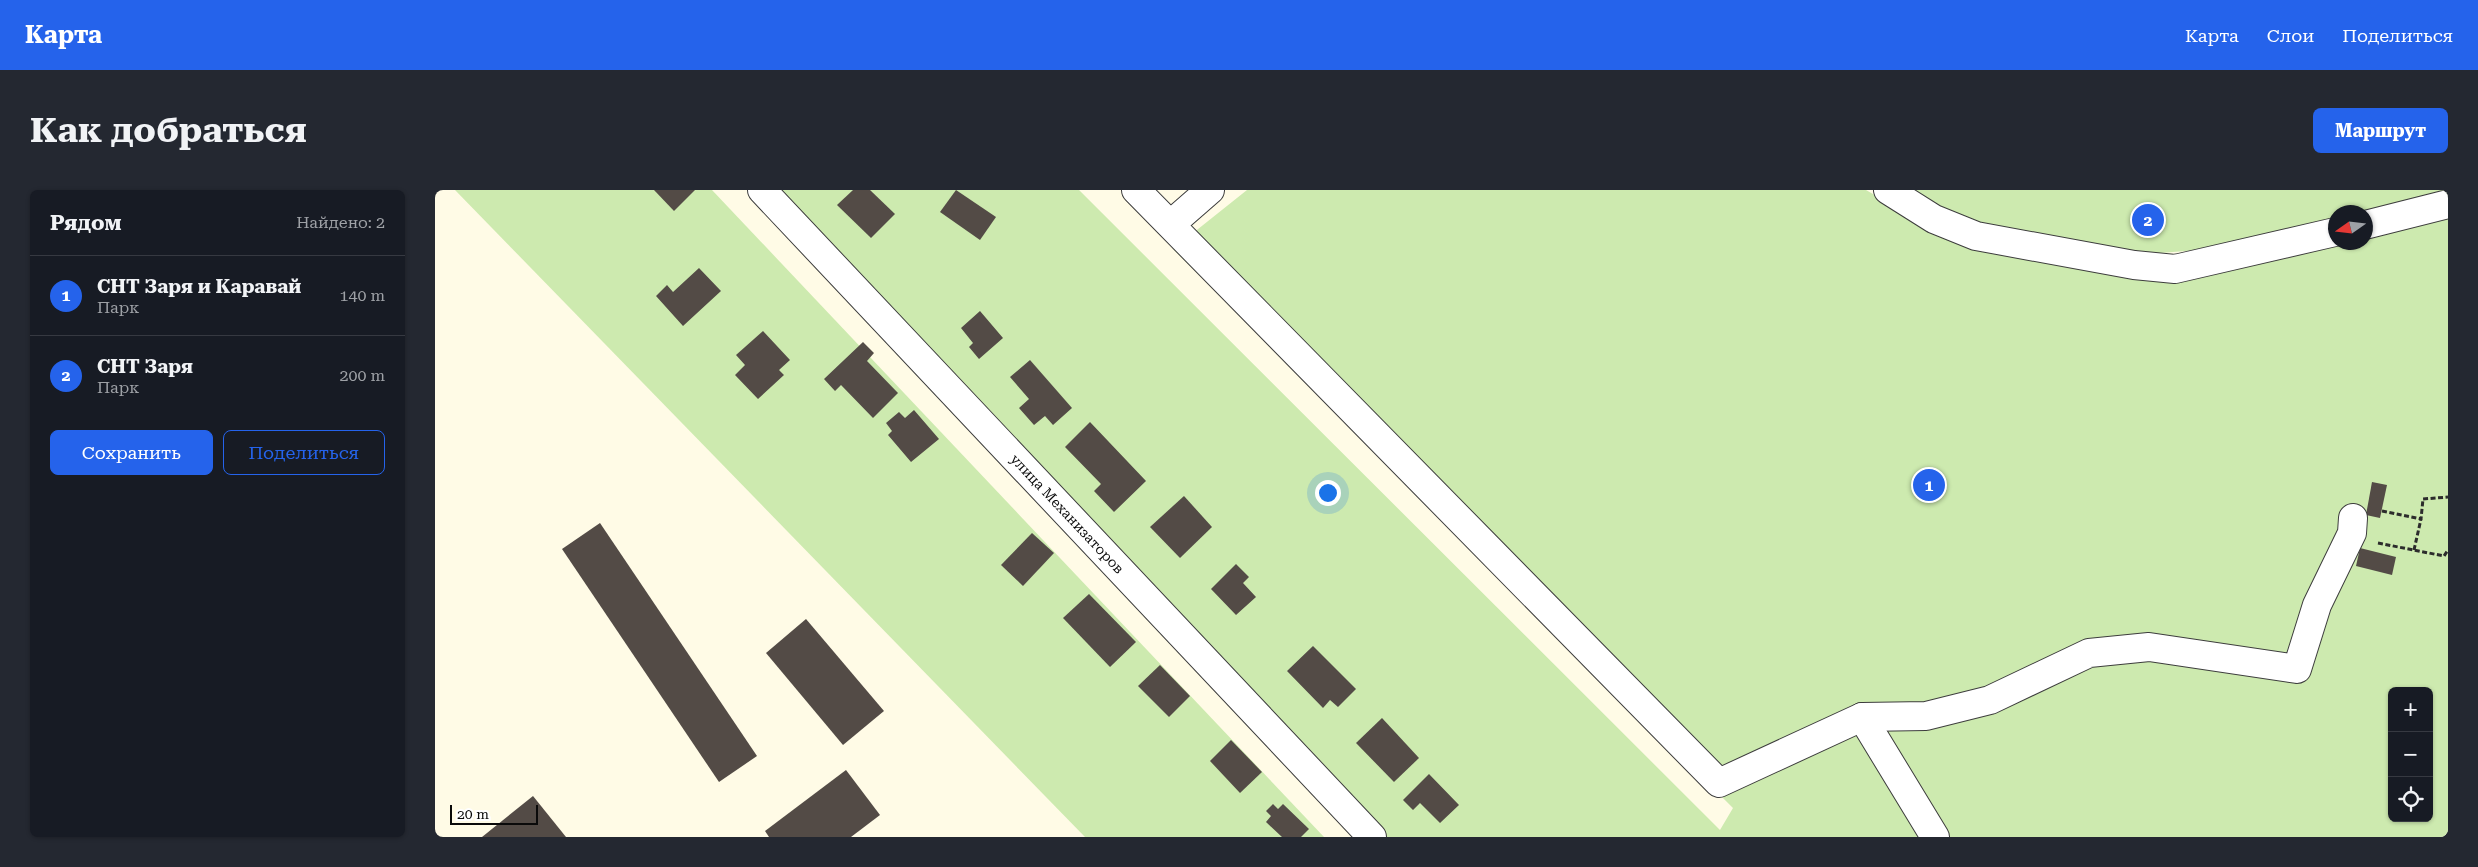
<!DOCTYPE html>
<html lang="ru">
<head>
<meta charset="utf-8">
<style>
  body { margin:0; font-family:"Roboto Serif",serif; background:#242831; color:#f1f3f6 }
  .controls { position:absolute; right:15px; bottom:15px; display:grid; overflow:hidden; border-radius:8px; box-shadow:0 1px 4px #0004 }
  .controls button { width:45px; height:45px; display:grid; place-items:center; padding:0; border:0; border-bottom:1px solid #363941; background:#171b24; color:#f1f3f6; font:25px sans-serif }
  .compass { position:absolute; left:1893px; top:15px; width:45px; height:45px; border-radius:50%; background:#171b24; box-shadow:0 1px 4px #0004; rotate:256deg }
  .scale { position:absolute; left:15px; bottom:12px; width:88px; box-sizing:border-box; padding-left:5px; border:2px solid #0a0a0a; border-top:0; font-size:14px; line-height:18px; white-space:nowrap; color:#0a0a0a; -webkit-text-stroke:4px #fff; paint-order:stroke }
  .you { position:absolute; left:892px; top:302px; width:18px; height:18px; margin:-12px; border:4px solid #fff; border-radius:50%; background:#1a73e8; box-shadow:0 0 0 8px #1a73e833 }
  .badge { display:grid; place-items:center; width:32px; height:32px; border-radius:50%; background:#2563eb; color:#fff; font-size:16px; font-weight:700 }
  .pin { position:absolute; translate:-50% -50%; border:2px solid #fff; box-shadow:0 1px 5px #0006 }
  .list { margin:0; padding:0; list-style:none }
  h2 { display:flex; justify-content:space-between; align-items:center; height:65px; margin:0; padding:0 20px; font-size:21px }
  h2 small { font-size:16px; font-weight:400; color:#9ea1a6 }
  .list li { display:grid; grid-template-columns:32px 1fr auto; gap:15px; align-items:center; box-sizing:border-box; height:80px; padding:0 20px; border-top:1px solid #363941 }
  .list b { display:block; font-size:19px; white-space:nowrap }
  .list p { margin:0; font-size:16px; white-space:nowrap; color:#9ea1a6 }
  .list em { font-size:16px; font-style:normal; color:#9ea1a6 }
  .actions { display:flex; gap:10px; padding:15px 20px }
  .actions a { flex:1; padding:11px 0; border:1px solid #2563eb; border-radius:8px; text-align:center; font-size:18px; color:#2563eb }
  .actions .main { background:#2563eb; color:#fff }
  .icon { flex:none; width:28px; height:28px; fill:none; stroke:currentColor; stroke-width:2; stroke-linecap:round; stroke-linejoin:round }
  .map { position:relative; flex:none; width:2013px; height:647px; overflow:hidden; border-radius:8px }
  header { display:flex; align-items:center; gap:30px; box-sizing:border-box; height:70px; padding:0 25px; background:#2563eb; color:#fff }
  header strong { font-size:24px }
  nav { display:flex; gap:28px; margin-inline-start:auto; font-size:18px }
  .intro { display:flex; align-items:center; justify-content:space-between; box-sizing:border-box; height:120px; padding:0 30px }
  h1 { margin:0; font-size:35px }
  .button { padding:12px 22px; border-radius:8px; background:#2563eb; color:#fff; font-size:18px; font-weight:700 }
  main { display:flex; gap:30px; padding:0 30px }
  aside { flex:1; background:#171b24; border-radius:8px; box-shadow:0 1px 4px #0004 }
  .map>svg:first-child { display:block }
  .green { fill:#cdeaaf; fill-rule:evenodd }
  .building { fill:#534b46 }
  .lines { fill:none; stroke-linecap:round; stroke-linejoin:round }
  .minor-casing { stroke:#3d3d3d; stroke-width:30 }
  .path { stroke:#2c2c2c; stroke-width:3; stroke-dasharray:5 2.5; stroke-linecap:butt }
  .minor { stroke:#fff; stroke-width:28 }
  .labels { text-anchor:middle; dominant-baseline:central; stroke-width:5; stroke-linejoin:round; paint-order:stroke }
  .street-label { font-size:14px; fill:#0a0a0a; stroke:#fff }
</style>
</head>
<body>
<header>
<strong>Карта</strong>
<nav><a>Карта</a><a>Слои</a><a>Поделиться</a></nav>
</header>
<div class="intro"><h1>Как добраться</h1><a class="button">Маршрут</a></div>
<main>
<aside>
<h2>Рядом<small>Найдено: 2</small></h2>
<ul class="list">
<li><span class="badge">1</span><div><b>СНТ Заря и Каравай</b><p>Парк</p></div><em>140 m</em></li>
<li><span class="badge">2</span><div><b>СНТ Заря</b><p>Парк</p></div><em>200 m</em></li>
</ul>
<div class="actions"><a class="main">Сохранить</a><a>Поделиться</a></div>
</aside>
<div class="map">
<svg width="2013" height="647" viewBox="0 0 2013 647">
  <rect width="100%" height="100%" fill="#fffbe6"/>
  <g class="green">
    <polygon points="20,0 277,0 889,647 650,647"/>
    <path d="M 323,0 L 644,0 L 1285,640 L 1298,618 L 738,59 L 812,0 L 1431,0 L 1525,55 L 1735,89 L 1900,52 L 1930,52 L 1931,44 L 2013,22 L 2013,647 L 941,647 ZM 1957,501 L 1994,501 L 1994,628 L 1957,628 Z"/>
    <polygon points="1471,0 2013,0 2013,9 1930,22 1900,22 1900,34 1791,58 1684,66 1536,36"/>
  </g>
  <g class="building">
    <polygon points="219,0 260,0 239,21"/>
    <polygon points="418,0 435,0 460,24 436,48 402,15"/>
    <polygon points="521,0 561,27 545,50 505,22"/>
    <polygon points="264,78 286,101 248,136 221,106 232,95 238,102"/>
    <polygon points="545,121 568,148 544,169 534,157 538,153 526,138"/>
    <polygon points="328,141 355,170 344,180 349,185 323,209 300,185 310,175 301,165"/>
    <polygon points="428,152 439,163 432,171 463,203 438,228 406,195 400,201 389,189"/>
    <polygon points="595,170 637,218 618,235 610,226 599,235 584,218 594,209 575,187"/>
    <polygon points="479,220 504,249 476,272 453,245 457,241 451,233 464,222 470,228"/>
    <polygon points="655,232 711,291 679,322 659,301 666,294 630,257"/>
    <polygon points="1937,292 1952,295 1945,328 1931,325"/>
    <polygon points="749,306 777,337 745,368 715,337"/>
    <polygon points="165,333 322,566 284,592 127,359"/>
    <polygon points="597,343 619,363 588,396 566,375"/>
    <polygon points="1925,358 1961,367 1957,385 1921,376"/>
    <polygon points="801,374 814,387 808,393 821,407 801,425 776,399"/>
    <polygon points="654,404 701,452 675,477 628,428"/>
    <polygon points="371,429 449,521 408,555 331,463"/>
    <polygon points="878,456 921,499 903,517 895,510 888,518 852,481"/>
    <polygon points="725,475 755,506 734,527 703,496"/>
    <polygon points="947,528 984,568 959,592 921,553"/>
    <polygon points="796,550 827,582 805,603 775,571"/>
    <polygon points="411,580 445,625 416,647 334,647 330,641"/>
    <polygon points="994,584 1024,615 1005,633 985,613 978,620 968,610"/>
    <polygon points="98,606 131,647 47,647"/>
    <polygon points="838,614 843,619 848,614 874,639 866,647 847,647 831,632 836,626 831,621"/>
  </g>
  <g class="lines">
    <defs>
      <g id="minor">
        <path id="s1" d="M 327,0 L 937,647"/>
        <polyline points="701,0 1284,593 1427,527 1491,526 1555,510 1654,463 1714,457 1862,479 1882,415 1917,343 1918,328"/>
        <polyline points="1453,0 1499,29 1541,46 1699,75 1740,79 1900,42"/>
        <polyline points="736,34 775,0"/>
        <polyline points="1930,35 2013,14"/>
        <polyline points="1427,527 1500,647"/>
      </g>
    </defs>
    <use href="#minor" class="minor-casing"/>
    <g class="path">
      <polyline points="1947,321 1986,329 1988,309 2013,307"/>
      <polyline points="1943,353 2009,366 2013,360"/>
      <polyline points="1979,360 1986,329"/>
    </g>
    <use href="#minor" class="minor"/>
  </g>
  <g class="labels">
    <g class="street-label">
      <text stroke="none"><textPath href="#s1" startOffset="445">улица Механизаторов</textPath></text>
    </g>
  </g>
</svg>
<div class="controls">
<button>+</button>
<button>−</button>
<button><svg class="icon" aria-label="locate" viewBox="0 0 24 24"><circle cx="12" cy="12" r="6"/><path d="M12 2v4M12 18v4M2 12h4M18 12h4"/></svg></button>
</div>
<svg class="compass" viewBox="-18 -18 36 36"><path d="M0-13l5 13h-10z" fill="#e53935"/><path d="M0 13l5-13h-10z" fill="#9ea1a6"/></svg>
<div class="scale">20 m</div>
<div class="you"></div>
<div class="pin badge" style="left:1494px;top:295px">1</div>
<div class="pin badge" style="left:1713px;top:30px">2</div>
</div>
</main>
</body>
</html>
